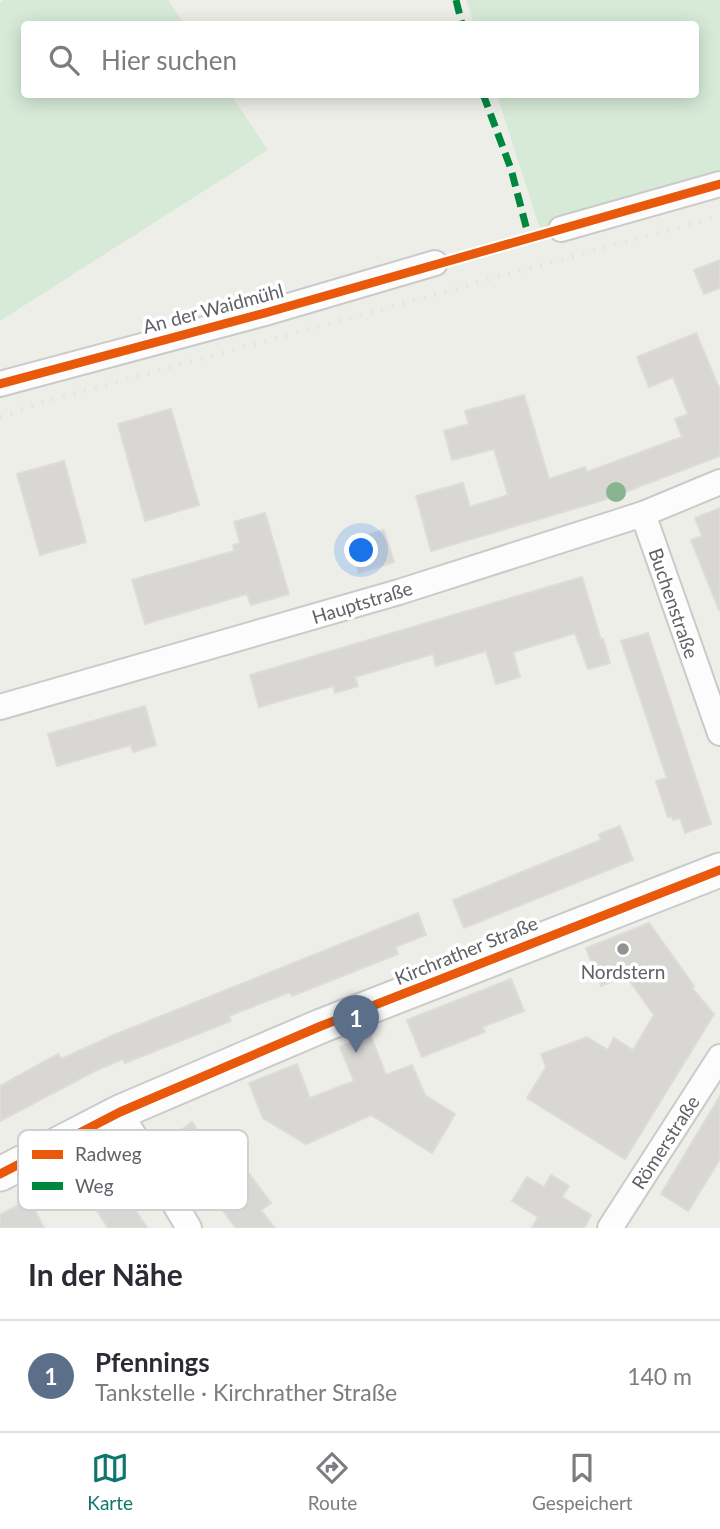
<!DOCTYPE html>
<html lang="de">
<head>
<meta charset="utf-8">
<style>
  body { margin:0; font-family:Lato,sans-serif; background:#f2f2f3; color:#2b2b33 }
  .you { position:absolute; left:362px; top:551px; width:24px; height:24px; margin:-18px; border:5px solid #fff; border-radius:50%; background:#1a73e8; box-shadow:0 0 0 10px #1a73e833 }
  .badge { display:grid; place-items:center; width:46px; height:46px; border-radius:50%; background:#0f766e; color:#fff; font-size:23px; font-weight:700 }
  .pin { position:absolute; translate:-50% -58px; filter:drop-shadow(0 2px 4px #0008) }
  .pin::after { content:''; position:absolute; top:37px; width:24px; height:21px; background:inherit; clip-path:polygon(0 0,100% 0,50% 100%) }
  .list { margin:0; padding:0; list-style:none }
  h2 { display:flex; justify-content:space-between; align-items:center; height:91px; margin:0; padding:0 28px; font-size:30px }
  h2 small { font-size:23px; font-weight:400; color:#7c7c81 }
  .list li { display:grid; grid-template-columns:46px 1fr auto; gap:21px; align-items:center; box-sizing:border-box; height:112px; padding:0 28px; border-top:2px solid #e1e1e2 }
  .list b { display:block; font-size:26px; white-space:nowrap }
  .list p { margin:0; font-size:23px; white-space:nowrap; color:#7c7c81 }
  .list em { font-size:23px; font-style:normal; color:#7c7c81 }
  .icon { flex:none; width:38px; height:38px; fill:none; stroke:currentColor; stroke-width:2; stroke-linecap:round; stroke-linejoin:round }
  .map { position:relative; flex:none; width:720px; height:1228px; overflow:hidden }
  .search { position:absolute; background:#fff; box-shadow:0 4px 18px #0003; left:21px; right:21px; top:21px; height:77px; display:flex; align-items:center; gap:18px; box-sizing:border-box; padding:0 24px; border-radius:7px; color:#7c7c81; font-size:26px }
  .sheet { height:203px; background:#fff }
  nav { display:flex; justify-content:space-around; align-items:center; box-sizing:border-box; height:98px; border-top:2px solid #e1e1e2; background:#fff; font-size:19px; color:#7c7c81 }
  nav a { display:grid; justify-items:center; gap:4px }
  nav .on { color:#0f766e }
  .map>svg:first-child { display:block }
  .green { fill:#d7ead7 }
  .building { fill:#d8d7d4; stroke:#dddcd8; stroke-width:2 }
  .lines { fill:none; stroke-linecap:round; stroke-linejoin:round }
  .street-casing { stroke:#cacaca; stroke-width:28 }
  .secondary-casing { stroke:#cbcbcb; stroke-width:37 }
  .street { stroke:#fcfcfc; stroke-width:24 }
  .secondary { stroke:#fcfcfc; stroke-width:33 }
  .rail { stroke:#e4e5e4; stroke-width:5; stroke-dasharray:2 9; stroke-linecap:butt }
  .quiet { stroke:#00873e; stroke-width:7; stroke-dasharray:14 7; stroke-linecap:butt }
  .cycleway-casing { stroke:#fff; stroke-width:13 }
  .cycleway { stroke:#e8590c; stroke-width:9 }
  .tree { fill:#8ab38f }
  .poi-dot { fill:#909294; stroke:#fff; stroke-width:2.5 }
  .labels { text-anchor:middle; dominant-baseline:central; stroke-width:7; stroke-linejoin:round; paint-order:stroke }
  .street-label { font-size:19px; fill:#5e6166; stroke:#fff }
  .poi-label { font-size:19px; fill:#5e6166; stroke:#fff }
  .key { fill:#fff; stroke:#cfd0d1; stroke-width:2 }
  .key-label { font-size:19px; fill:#5e6166 }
</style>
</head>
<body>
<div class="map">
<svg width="720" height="1228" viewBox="0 0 720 1228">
  <rect width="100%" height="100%" fill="#eeeee9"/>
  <g class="green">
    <polygon points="4,0 168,0 184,24 24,24 24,94 231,95 268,150 0,321 0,3"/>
    <polygon points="466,0 720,0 720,177 540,229 497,95 696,94 696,24 474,24"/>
  </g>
  <g class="building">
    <polygon points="720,260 720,288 704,294 694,270"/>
    <polygon points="696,333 720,390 720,456 604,500 431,551 416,496 463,483 470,507 508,495 494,449 452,460 444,431 469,424 465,411 524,395 549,479 585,467 587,472 682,437 675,419 688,414 673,377 649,387 637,357"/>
    <polygon points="171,409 199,505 145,521 118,424"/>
    <polygon points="64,461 86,542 40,555 17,474"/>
    <polygon points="720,508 720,609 719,610 691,540 702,536 695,518"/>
    <polygon points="265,513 289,594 251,605 247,594 145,624 132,580 234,551 233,545 240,543 234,522"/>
    <polygon points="384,530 394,562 359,573 349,540"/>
    <polygon points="582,577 601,640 603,639 610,663 588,669 575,633 513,652 520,677 496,684 486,651 436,666 433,654 355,677 358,686 335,693 333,686 259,707 250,675"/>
    <polygon points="648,633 711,824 685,833 680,818 673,820 672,816 668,817 656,781 667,778 621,641"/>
    <polygon points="145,706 156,745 133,752 131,745 57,766 48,734"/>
    <polygon points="620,826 633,860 464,928 453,900 601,840 599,834"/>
    <polygon points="418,913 426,935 395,947 398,954 292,996 290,992 229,1016 231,1021 125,1063 123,1059 95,1071 0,1121 0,1086 58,1054 61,1059 114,1035"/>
    <polygon points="649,923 694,986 692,988 714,1014 625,1159 527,1098 546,1067 541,1054 587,1037 608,1050 614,1038 633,1050 654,1015 626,976 601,986 586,948"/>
    <polygon points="511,979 524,1011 482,1027 485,1032 422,1057 407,1020"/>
    <polygon points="370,1034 386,1075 412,1065 425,1095 455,1114 432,1153 371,1115 306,1144 263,1118 249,1083 297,1064 310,1098 354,1081 340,1047"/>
    <polygon points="720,1096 720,1159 688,1211 661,1194"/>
    <polygon points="192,1122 205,1141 210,1138 229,1165 238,1159 271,1203 261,1210 275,1228 236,1228 169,1139"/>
    <polygon points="110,1170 147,1228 108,1228 82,1187"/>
    <polygon points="551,1175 569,1186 562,1197 591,1215 584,1228 532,1228 538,1217 512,1201 527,1177 544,1187"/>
    <polygon points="29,1199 44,1228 0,1228 0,1215"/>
  </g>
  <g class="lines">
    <defs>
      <g id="street">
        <polyline points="561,229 720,184"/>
        <polyline points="0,384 265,313 435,263"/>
        <polyline points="643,514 720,733"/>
        <polyline points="0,707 399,592 643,514 720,482"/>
        <polyline points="120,1112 189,1228"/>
        <polyline points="610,1228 720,1057"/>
      </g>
      <polyline id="secondary" points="0,1174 120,1112 321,1026 720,870"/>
    </defs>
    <use href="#street" class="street-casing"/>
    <use href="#secondary" class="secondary-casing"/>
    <use href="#street" class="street"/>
    <use href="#secondary" class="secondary"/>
    <polyline class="rail" points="0,417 48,401 720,216"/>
    <g class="quiet">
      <polyline points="456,0 462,24"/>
      <polyline points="483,94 511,169 529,238"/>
    </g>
    <defs>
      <g id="cycleway">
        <polyline points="0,384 265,313 720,184"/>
        <polyline points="0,1174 120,1112 321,1026 720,870"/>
      </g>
    </defs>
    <use href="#cycleway" class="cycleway-casing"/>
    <use href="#cycleway" class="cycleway"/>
  </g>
  <circle class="tree" cx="616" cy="492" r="10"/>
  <circle class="poi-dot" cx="623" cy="949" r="7"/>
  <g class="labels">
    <g class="street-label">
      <text transform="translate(213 308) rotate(-15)">An der Waidmühl</text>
      <text transform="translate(362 602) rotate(-17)">Hauptstraße</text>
      <text transform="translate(674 603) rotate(71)">Buchenstraße</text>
      <text transform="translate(466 950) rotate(-22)">Kirchrather Straße</text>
      <text transform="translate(665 1142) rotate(-57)">Römerstraße</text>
    </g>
    <g class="poi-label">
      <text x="623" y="971">Nordstern</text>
    </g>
  </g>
  <rect x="18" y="1130" width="230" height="80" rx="10" class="key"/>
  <rect x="32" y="1150" width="31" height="9" fill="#e8590c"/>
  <rect x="32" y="1182" width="31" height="8" fill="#00873e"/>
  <g class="key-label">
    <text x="75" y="1161">Radweg</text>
    <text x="75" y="1193">Weg</text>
  </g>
</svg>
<div class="you"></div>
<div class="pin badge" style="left:356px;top:1053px;background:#5c6f8a">1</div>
<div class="search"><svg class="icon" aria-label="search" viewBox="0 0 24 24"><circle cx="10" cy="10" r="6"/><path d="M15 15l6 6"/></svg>Hier suchen</div>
</div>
<section class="sheet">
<h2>In der Nähe<small></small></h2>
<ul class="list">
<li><span class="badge" style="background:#5c6f8a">1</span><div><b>Pfennings</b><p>Tankstelle · Kirchrather Straße</p></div><em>140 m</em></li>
</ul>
</section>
<nav>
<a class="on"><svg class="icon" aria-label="map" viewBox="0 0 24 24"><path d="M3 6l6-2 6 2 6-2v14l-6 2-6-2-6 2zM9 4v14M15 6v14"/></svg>Karte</a>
<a><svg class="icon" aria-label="directions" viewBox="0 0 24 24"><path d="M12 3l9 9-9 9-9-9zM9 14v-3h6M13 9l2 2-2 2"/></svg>Route</a>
<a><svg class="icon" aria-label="saved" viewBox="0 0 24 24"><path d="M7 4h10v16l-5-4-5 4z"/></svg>Gespeichert</a>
</nav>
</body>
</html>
